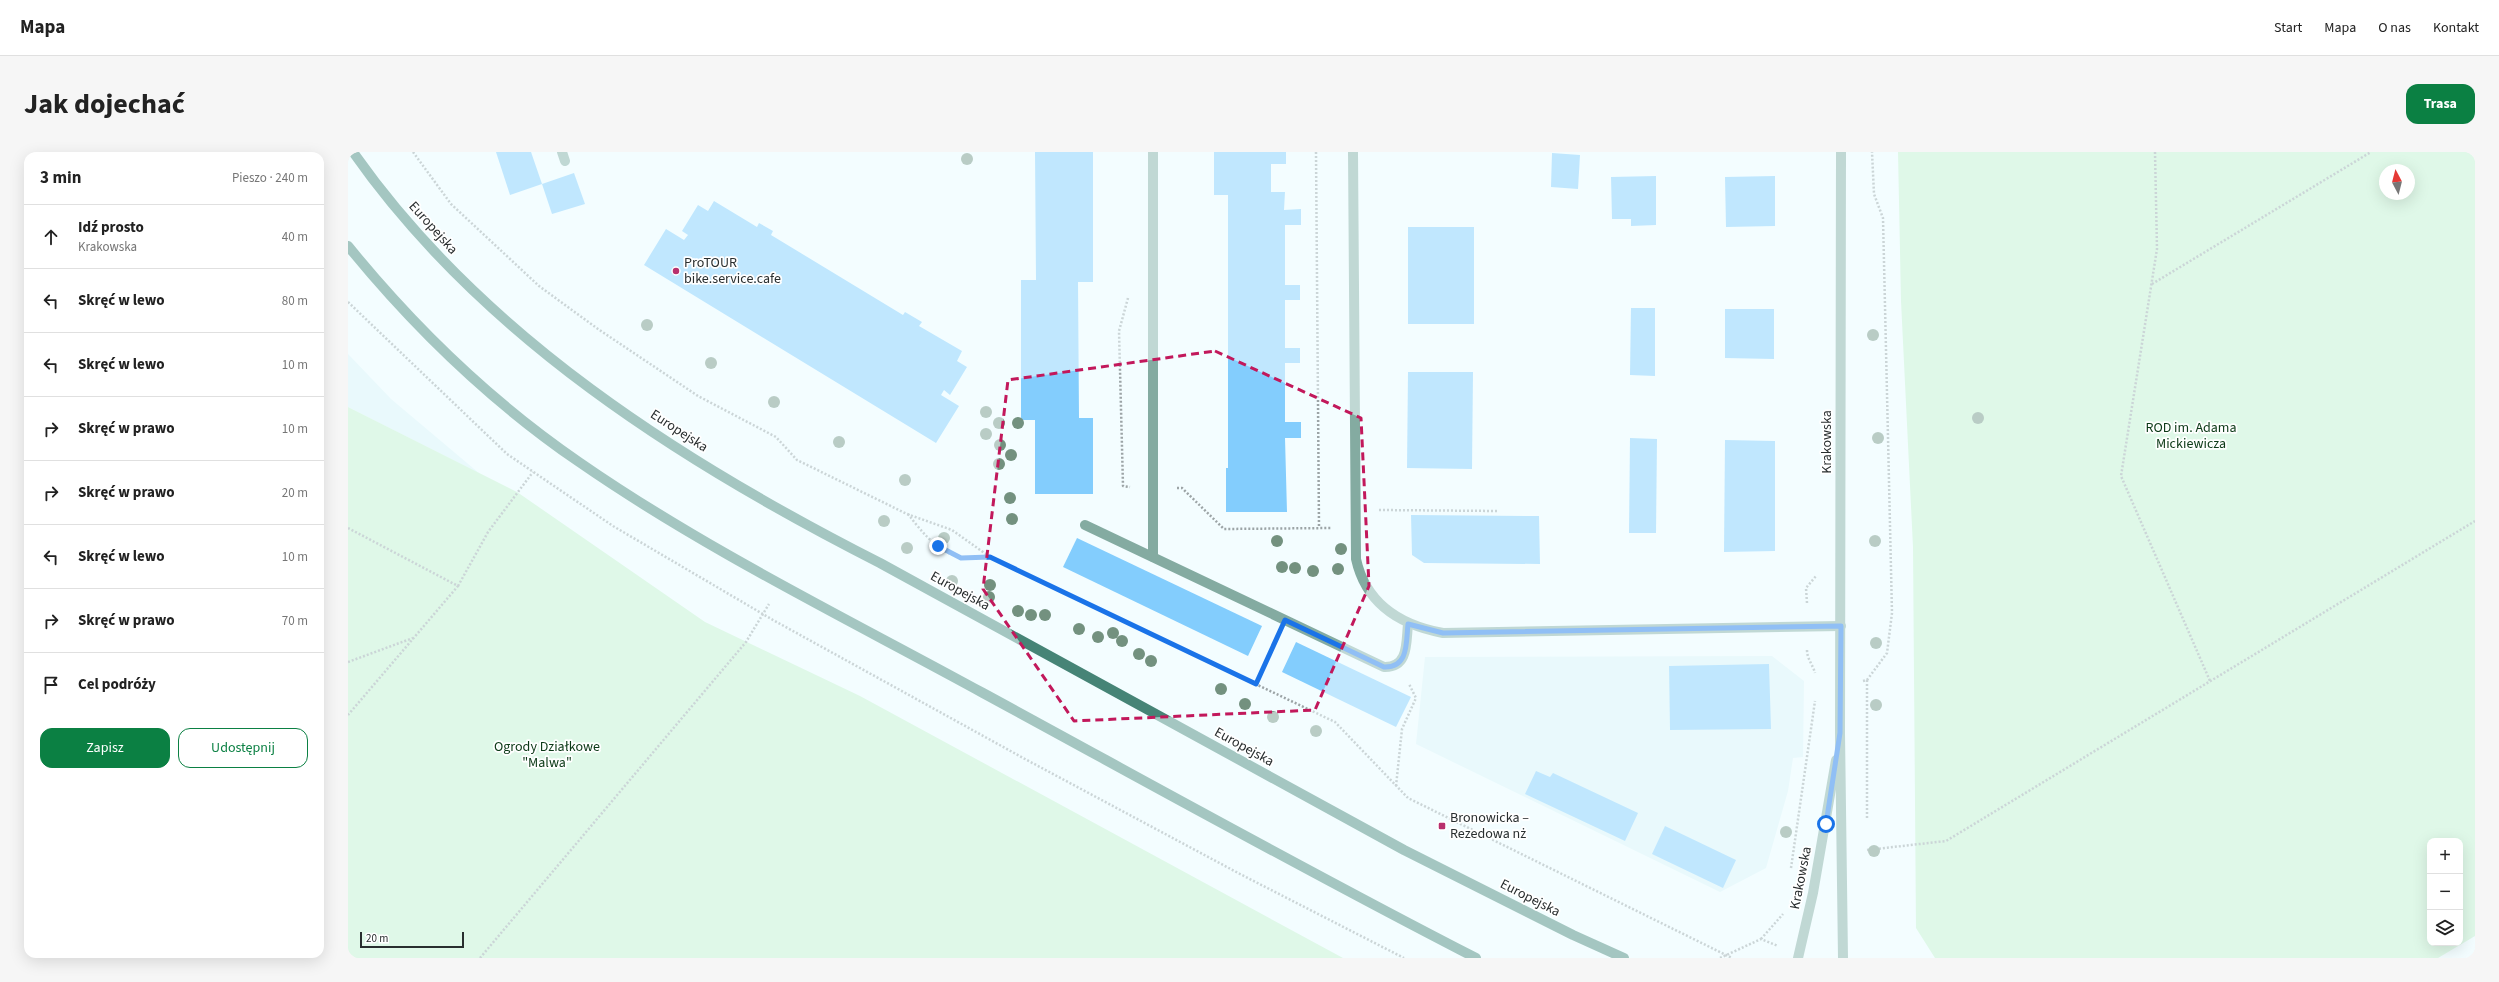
<!DOCTYPE html>
<html lang="pl">
<head>
<meta charset="utf-8">
<style>
  body { margin:0; font-family:"Source Sans 3",sans-serif; background:#f6f6f6; color:#222 }
  .controls { position:absolute; right:12px; bottom:12px; display:grid; overflow:hidden; border-radius:8px; box-shadow:0 4px 16px #0002 }
  .controls button { width:36px; height:36px; display:grid; place-items:center; padding:0; border:0; border-bottom:1px solid #e0e0e0; background:#fff; color:#222; font:20px sans-serif }
  .compass { position:absolute; left:2031px; top:12px; width:36px; height:36px; border-radius:50%; background:#fff; box-shadow:0 4px 16px #0002; rotate:353deg }
  .scale { position:absolute; left:12px; bottom:10px; width:104px; box-sizing:border-box; padding-left:4px; border:2px solid #292e2f; border-top:0; font-size:11px; line-height:14px; white-space:nowrap; color:#292e2f; -webkit-text-stroke:3px #fff; paint-order:stroke }
  .stop { position:absolute; width:12px; height:12px; margin:-9px; border:3px solid #1a73e8; border-radius:50%; background:#fff }
  .stop.end { background:#1a73e8; border-color:#fff; box-shadow:0 1px 4px #0008 }
  .list { margin:0; padding:0; list-style:none }
  h2 { display:flex; justify-content:space-between; align-items:center; height:52px; margin:0; padding:0 16px; font-size:17px }
  h2 small { font-size:13px; font-weight:400; color:#767676 }
  .list li { display:grid; grid-template-columns:26px 1fr auto; gap:12px; align-items:center; box-sizing:border-box; height:64px; padding:0 16px; border-top:1px solid #e0e0e0 }
  .list b { display:block; font-size:15px; white-space:nowrap }
  .list p { margin:0; font-size:13px; white-space:nowrap; color:#767676 }
  .list em { font-size:13px; font-style:normal; color:#767676 }
  .actions { display:flex; gap:8px; padding:12px 16px }
  .actions a { flex:1; padding:9px 0; border:1px solid #0b8043; border-radius:12px; text-align:center; font-size:14px; color:#0b8043 }
  .actions .main { background:#0b8043; color:#fff }
  .icon { flex:none; width:22px; height:22px; fill:none; stroke:currentColor; stroke-width:2; stroke-linecap:round; stroke-linejoin:round }
  .map { position:relative; flex:none; width:2127px; height:806px; overflow:hidden; border-radius:12px }
  header { display:flex; align-items:center; gap:24px; box-sizing:border-box; height:56px; padding:0 20px; background:#fff; border-bottom:1px solid #e0e0e0 }
  header strong { font-size:19px }
  nav { display:flex; gap:22px; margin-inline-start:auto; font-size:14px }
  .intro { display:flex; align-items:center; justify-content:space-between; box-sizing:border-box; height:96px; padding:0 24px }
  h1 { margin:0; font-size:28px }
  .button { padding:10px 18px; border-radius:12px; background:#0b8043; color:#fff; font-size:14px; font-weight:700 }
  main { display:flex; gap:24px; padding:0 24px }
  aside { flex:1; background:#fff; border-radius:12px; box-shadow:0 4px 16px #0002 }
  .map>svg:first-child { display:block }
  .built { fill:#def4f8 }
  .green { fill:#c7f2cc; fill-rule:evenodd }
  .building { fill:#83cdfd }
  .lines { fill:none; stroke-linecap:round; stroke-linejoin:round }
  .path { stroke:#9ca4a6; stroke-width:2.5; stroke-dasharray:2 2; stroke-linecap:butt }
  .minor { stroke:#84aba1; stroke-width:10 }
  .secondary { stroke:#468476; stroke-width:10 }
  .tree { fill:#73917f }
  .route { stroke:#1a73e8; stroke-width:5 }
  .marked { fill:none; stroke:#c2185b; stroke-width:3; stroke-dasharray:8 5; stroke-linejoin:round }
  .poi-dot { fill:#b82f6d; stroke:#fff; stroke-width:1.5 }
  .labels { text-anchor:middle; dominant-baseline:central; stroke-width:3.5; stroke-linejoin:round; paint-order:stroke }
  .street-label { font-size:14px; fill:#292e2f; stroke:#fff }
  .poi-label { font-size:14px; fill:#292e2f; stroke:#fff; text-anchor:start }
  .park-label { font-size:14px; fill:#0b3916; stroke:#fff }
</style>
</head>
<body>
<header>
<strong>Mapa</strong>
<nav><a>Start</a><a>Mapa</a><a>O nas</a><a>Kontakt</a></nav>
</header>
<div class="intro"><h1>Jak dojechać</h1><a class="button">Trasa</a></div>
<main>
<aside>
<h2>3 min<small>Pieszo · 240 m</small></h2>
<ul class="list">
<li><svg class="icon" aria-label="ahead" viewBox="0 0 24 24"><path d="M12 20V5M6 11l6-6 6 6"/></svg><div><b>Idź prosto</b><p>Krakowska</p></div><em>40 m</em></li>
<li><svg class="icon" aria-label="left" viewBox="0 0 24 24"><path d="M17 20v-9H6M10 6l-5 5 5 5"/></svg><div><b>Skręć w lewo</b></div><em>80 m</em></li>
<li><svg class="icon" aria-label="left" viewBox="0 0 24 24"><path d="M17 20v-9H6M10 6l-5 5 5 5"/></svg><div><b>Skręć w lewo</b></div><em>10 m</em></li>
<li><svg class="icon" aria-label="right" viewBox="0 0 24 24"><path d="M7 20v-9h11M14 6l5 5-5 5"/></svg><div><b>Skręć w prawo</b></div><em>10 m</em></li>
<li><svg class="icon" aria-label="right" viewBox="0 0 24 24"><path d="M7 20v-9h11M14 6l5 5-5 5"/></svg><div><b>Skręć w prawo</b></div><em>20 m</em></li>
<li><svg class="icon" aria-label="left" viewBox="0 0 24 24"><path d="M17 20v-9H6M10 6l-5 5 5 5"/></svg><div><b>Skręć w lewo</b></div><em>10 m</em></li>
<li><svg class="icon" aria-label="right" viewBox="0 0 24 24"><path d="M7 20v-9h11M14 6l5 5-5 5"/></svg><div><b>Skręć w prawo</b></div><em>70 m</em></li>
<li><svg class="icon" aria-label="arrive" viewBox="0 0 24 24"><path d="M6 21V4h12l-3 4 3 4H6"/></svg><div><b>Cel podróży</b></div></li>
</ul>
<div class="actions"><a class="main">Zapisz</a><a>Udostępnij</a></div>
</aside>
<div class="map">
<svg width="2127" height="806" viewBox="0 0 2127 806">
  <rect width="100%" height="100%" fill="#f3fdff"/>
  <g class="built">
    <polygon points="0,202 43,247 132,322 0,255"/>
    <polygon points="1424,504 1456,529 1455,605 1445,606 1440,639 1418,716 1372,740 1068,592 1077,505"/>
  </g>
  <g class="green">
    <path d="M 1550,0 L 2127,0 L 2127,784 L 2090,806 L 1587,806 L 1568,776 L 1565,395 L 1553,149 ZM 2037,18 L 2061,18 L 2061,42 L 2037,42 ZM 2082,689 L 2112,689 L 2112,791 L 2082,791 Z"/>
    <polygon points="0,255 169,340 357,470 512,544 995,806 0,806"/>
  </g>
  <g class="building">
    <polygon points="148,0 183,0 194,32 162,43"/>
    <polygon points="687,0 745,0 745,130 730,130 731,266 745,266 745,342 687,342 687,268 673,268 673,128 688,128"/>
    <polygon points="866,0 938,0 938,12 923,12 923,40 937,40 936,58 953,57 953,73 937,73 937,133 952,133 952,148 937,148 937,196 952,196 952,211 937,211 937,270 953,270 953,286 937,286 939,360 878,360 878,316 880,316 880,43 866,43"/>
    <polygon points="1204,1 1232,3 1230,37 1203,35"/>
    <polygon points="226,21 237,52 204,62 194,32"/>
    <polygon points="1308,24 1308,73 1283,74 1283,67 1264,67 1263,25"/>
    <polygon points="1427,24 1427,74 1378,75 1377,25"/>
    <polygon points="366,49 409,75 411,71 425,79 423,83 555,163 557,160 574,170 571,174 614,199 609,209 619,215 602,243 596,238 593,243 611,254 588,291 296,113 318,77 336,88 340,83 334,79 350,53 360,59"/>
    <rect x="1060" y="75" width="66" height="97"/>
    <polygon points="1283,156 1307,156 1307,224 1282,223"/>
    <polygon points="1377,157 1426,157 1426,207 1377,206"/>
    <polygon points="1060,220 1125,220 1124,317 1059,316"/>
    <polygon points="1282,286 1309,287 1308,381 1281,381"/>
    <polygon points="1377,288 1427,289 1427,399 1376,400"/>
    <polygon points="1063,363 1191,364 1192,412 1076,411 1064,403"/>
    <polygon points="729,386 914,474 900,504 715,415"/>
    <polygon points="948,490 1063,545 1048,575 934,520"/>
    <polygon points="1421,512 1423,577 1322,578 1321,514"/>
    <polygon points="1188,619 1202,625 1205,621 1290,661 1277,689 1177,642"/>
    <polygon points="1317,674 1388,708 1375,736 1304,702"/>
  </g>
  <g class="lines">
    <g class="path">
      <polyline points="65,0 103,52 191,134 250,177 350,244 428,285 449,308 559,362 604,378 642,405 987,570 1060,646 1384,806"/>
      <polyline points="968,0 971,376"/>
      <polyline points="1807,0 1809,97 1773,324 1862,529"/>
      <polyline points="1804,132 2023,0"/>
      <polyline points="780,146 771,179 775,334 782,335"/>
      <polyline points="0,150 159,302 265,374 425,468 677,607 892,722 1056,806"/>
      <polyline points="829,336 834,336 876,377 984,376"/>
      <polyline points="1031,358 1151,359"/>
      <path d="M 560,362 C 573,379 592,403 614,405 C 623,407 633,405 642,405"/>
      <polyline points="0,376 110,434 0,563"/>
      <polyline points="110,434 140,380 185,320"/>
      <polyline points="1459,451 1458,436 1468,424"/>
      <path d="M 1459,498 C 1459,507 1465,513 1467,521"/>
      <polyline points="0,510 65,486"/>
      <polyline points="1519,528 1539,501 1544,461 1535,66 1526,42 1524,0"/>
      <polyline points="1515,529 1519,528 1519,668"/>
      <polyline points="908,532 927,490"/>
      <polyline points="1048,634 1054,577 1068,546 1061,532"/>
      <polyline points="1519,698 1598,689 2127,369"/>
      <polyline points="1443,716 1467,549"/>
      <polyline points="1413,787 1435,762"/>
      <polyline points="132,806 398,490 421,452"/>
      <polyline points="1372,806 1413,787 1430,794"/>
    </g>
    <g class="minor">
      <polyline points="214,0 217,9"/>
      <polyline points="805,0 805,405"/>
      <path d="M 1005,0 L 1008,407 C 1018,452 1052,473 1095,481 L 1493,474"/>
      <polyline points="1493,0 1492,581 1495,806"/>
      <path d="M 737,373 L 1036,515 C 1061,516 1058,490 1060,472"/>
      <polyline points="1450,806 1465,741 1488,608"/>
    </g>
    <g class="secondary">
      <path d="M 5,0 C 134,184 335,311 532,411 L 1056,698 L 1225,783 L 1276,806"/>
      <path d="M 0,94 C 66,175 145,251 231,310 C 358,398 500,467 635,541 C 799,630 962,721 1128,806"/>
    </g>
  </g>
  <g class="tree">
    <circle cx="619" cy="7" r="6"/>
    <circle cx="299" cy="173" r="6"/>
    <circle cx="1525" cy="183" r="6"/>
    <circle cx="363" cy="211" r="6"/>
    <circle cx="426" cy="250" r="6"/>
    <circle cx="638" cy="260" r="6"/>
    <circle cx="1630" cy="266" r="6"/>
    <circle cx="651" cy="271" r="6"/>
    <circle cx="670" cy="271" r="6"/>
    <circle cx="638" cy="282" r="6"/>
    <circle cx="1530" cy="286" r="6"/>
    <circle cx="491" cy="290" r="6"/>
    <circle cx="652" cy="293" r="6"/>
    <circle cx="663" cy="303" r="6"/>
    <circle cx="651" cy="312" r="6"/>
    <circle cx="557" cy="328" r="6"/>
    <circle cx="662" cy="346" r="6"/>
    <circle cx="664" cy="367" r="6"/>
    <circle cx="536" cy="369" r="6"/>
    <circle cx="596" cy="386" r="6"/>
    <circle cx="929" cy="389" r="6"/>
    <circle cx="1527" cy="389" r="6"/>
    <circle cx="559" cy="396" r="6"/>
    <circle cx="993" cy="397" r="6"/>
    <circle cx="934" cy="415" r="6"/>
    <circle cx="947" cy="416" r="6"/>
    <circle cx="990" cy="417" r="6"/>
    <circle cx="965" cy="419" r="6"/>
    <circle cx="604" cy="429" r="6"/>
    <circle cx="642" cy="433" r="6"/>
    <circle cx="641" cy="445" r="6"/>
    <circle cx="670" cy="459" r="6"/>
    <circle cx="683" cy="463" r="6"/>
    <circle cx="697" cy="463" r="6"/>
    <circle cx="731" cy="477" r="6"/>
    <circle cx="765" cy="481" r="6"/>
    <circle cx="750" cy="485" r="6"/>
    <circle cx="774" cy="489" r="6"/>
    <circle cx="1528" cy="491" r="6"/>
    <circle cx="791" cy="502" r="6"/>
    <circle cx="803" cy="509" r="6"/>
    <circle cx="873" cy="537" r="6"/>
    <circle cx="897" cy="552" r="6"/>
    <circle cx="1528" cy="553" r="6"/>
    <circle cx="925" cy="565" r="6"/>
    <circle cx="968" cy="579" r="6"/>
    <circle cx="1438" cy="680" r="6"/>
    <circle cx="1526" cy="699" r="6"/>
  </g>
  <g class="lines">
    <path class="route" d="M 590,394 L 613,406 L 642,405 L 908,532 L 937,468 L 1036,515 C 1061,516 1058,490 1060,472 L 1095,481 L 1493,474 L 1492,581 L 1478,672"/>
  </g>
  <path d="M0 0H2127V806H0ZM 867,199 L 1013,266 L 1021,434 L 967,558 L 726,569 L 635,437 L 660,228 Z" fill="#f3fdff" fill-opacity=".55" fill-rule="evenodd"/>
  <path class="marked" d="M 867,199 L 1013,266 L 1021,434 L 967,558 L 726,569 L 635,437 L 660,228 Z"/>
  <g class="poi-dot">
    <circle cx="328" cy="119" r="4"/>
    <rect x="1090" y="670" width="8" height="8" rx="2"/>
  </g>
  <g class="labels">
    <g class="street-label">
      <text transform="translate(85 76) rotate(48)">Europejska</text>
      <text transform="translate(331 279) rotate(33)">Europejska</text>
      <text transform="translate(1479 290) rotate(-90)">Krakowska</text>
      <text transform="translate(612 439) rotate(29)">Europejska</text>
      <text transform="translate(896 595) rotate(29)">Europejska</text>
      <text transform="translate(1453 726) rotate(-79)">Krakowska</text>
      <text transform="translate(1182 746) rotate(27)">Europejska</text>
    </g>
    <g class="poi-label">
      <text x="336" y="111">ProTOUR<tspan x="336" dy="16">bike.service.cafe</tspan></text>
      <text x="1102" y="666">Bronowicka –<tspan x="1102" dy="16">Rezedowa nż</tspan></text>
    </g>
    <g class="park-label">
      <text x="1843" y="276">ROD im. Adama<tspan x="1843" dy="16">Mickiewicza</tspan></text>
      <text x="199" y="595">Ogrody Działkowe<tspan x="199" dy="16">"Malwa"</tspan></text>
    </g>
  </g>
</svg>
<div class="controls">
<button>+</button>
<button>−</button>
<button><svg class="icon" aria-label="layers" viewBox="0 0 24 24"><path d="M12 4l9 5-9 5-9-5zM3 14l9 5 9-5"/></svg></button>
</div>
<svg class="compass" viewBox="-18 -18 36 36"><path d="M0-13l5 13h-10z" fill="#e53935"/><path d="M0 13l5-13h-10z" fill="#767676"/></svg>
<div class="scale">20 m</div>
<div class="stop" style="left:1478px;top:672px"></div>
<div class="stop end" style="left:590px;top:394px"></div>
</div>
</main>
</body>
</html>
